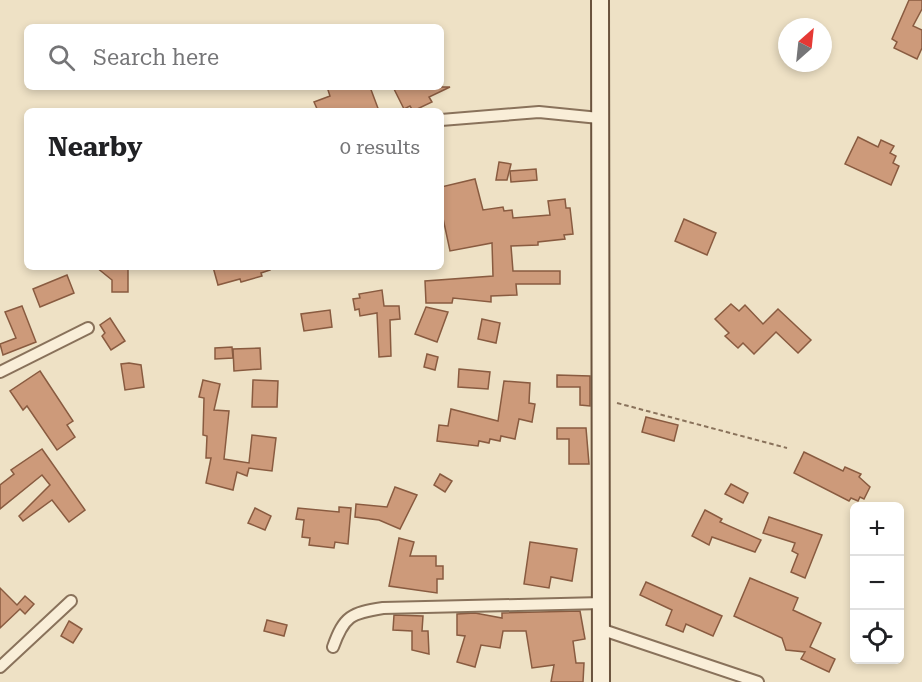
<!DOCTYPE html>
<html lang="en">
<head>
<meta charset="utf-8">
<style>
  body { margin:0; font-family:"Roboto Serif",serif; background:#f2f2f2; color:#202124 }
  .controls { position:absolute; right:18px; bottom:18px; display:grid; overflow:hidden; border-radius:9px; box-shadow:0 3px 9px #0003 }
  .controls button { width:54px; height:54px; display:grid; place-items:center; padding:0; border:0; border-bottom:2px solid #e0e0e0; background:#fff; color:#202124; font:30px sans-serif }
  .compass { position:absolute; left:778px; top:18px; width:54px; height:54px; border-radius:50%; background:#fff; box-shadow:0 3px 9px #0003; rotate:27deg }
  .list { margin:0; padding:0; list-style:none }
  h2 { display:flex; justify-content:space-between; align-items:center; height:78px; margin:0; padding:0 24px; font-size:26px }
  h2 small { font-size:20px; font-weight:400; color:#757577 }
  .icon { flex:none; width:33px; height:33px; fill:none; stroke:currentColor; stroke-width:2; stroke-linecap:round; stroke-linejoin:round }
  .map { position:relative; flex:none; width:922px; height:682px; overflow:hidden }
  .search { position:absolute; background:#fff; box-shadow:0 3px 9px #0003; left:24px; top:24px; width:420px; height:66px; display:flex; align-items:center; gap:15px; box-sizing:border-box; padding:0 21px; border-radius:9px; color:#757577; font-size:22px }
  .panel { position:absolute; background:#fff; box-shadow:0 3px 9px #0003; left:24px; top:108px; width:420px; height:162px; border-radius:9px }
  .map>svg:first-child { display:block }
  .building { fill:#cd9a7a; stroke:#895b40; stroke-width:1.5 }
  .lines { fill:none; stroke-linecap:round; stroke-linejoin:round }
  .street-casing { stroke:#89725b; stroke-width:14 }
  .secondary-casing { stroke:#6b533e; stroke-width:20 }
  .path { stroke:#89725b; stroke-width:2; stroke-dasharray:4.5 3; stroke-linecap:butt }
  .street { stroke:#f9eed8; stroke-width:10 }
  .secondary { stroke:#f9eed8; stroke-width:16 }
</style>
</head>
<body>
<div class="map">
<svg width="922" height="682" viewBox="0 0 922 682">
  <rect width="100%" height="100%" fill="#eee1c5"/>
  <g class="building">
    <polygon points="909,0 922,0 922,9 913,26 922,30 922,48 917,59 894,48 897,42 892,39"/>
    <polygon points="327,87 370,87 379,111 318,111 314,102 330,96"/>
    <polygon points="393,87 450,87 429,97 432,102 413,111 410,106 404,109"/>
    <polygon points="858,137 878,147 881,140 894,146 890,153 896,156 893,163 899,166 891,185 845,164"/>
    <polygon points="499,162 511,164 507,180 496,180"/>
    <polygon points="536,169 537,180 511,182 510,171"/>
    <polygon points="475,179 483,210 503,207 504,211 512,210 513,218 550,215 548,201 565,199 566,208 570,208 573,234 564,235 565,239 538,242 538,245 511,246 513,271 560,271 560,284 516,284 517,295 491,296 491,302 453,298 452,303 426,303 425,281 493,276 492,243 450,251 441,209 441,187"/>
    <polygon points="684,219 716,233 707,255 675,241"/>
    <polygon points="96,267 128,267 128,292 112,292 112,280"/>
    <polygon points="213,267 269,267 270,270 261,273 262,276 241,282 240,279 218,285"/>
    <polygon points="67,275 74,293 40,307 33,289"/>
    <polygon points="382,290 384,306 399,306 400,319 390,320 391,356 379,357 377,313 360,316 359,309 355,310 353,299 360,298 359,294"/>
    <polygon points="731,304 739,311 745,305 763,324 778,309 811,340 798,353 776,332 754,354 743,343 738,348 725,336 729,333 715,319"/>
    <polygon points="22,306 36,342 3,355 0,344 16,338 5,312"/>
    <polygon points="426,307 448,312 437,342 415,334"/>
    <polygon points="330,310 332,327 304,331 301,314"/>
    <polygon points="110,318 125,341 111,350 102,336 105,333 100,325"/>
    <polygon points="482,319 500,323 496,343 478,339"/>
    <polygon points="232,347 233,358 215,359 215,348"/>
    <polygon points="260,348 261,369 234,371 233,349"/>
    <polygon points="427,354 438,357 435,370 424,367"/>
    <polygon points="129,363 141,365 144,387 125,390 121,364"/>
    <polygon points="459,369 490,372 488,389 458,387"/>
    <polygon points="40,371 73,421 67,425 75,437 57,450 27,406 23,410 10,391"/>
    <polygon points="557,375 590,376 590,406 580,405 580,387 557,387"/>
    <polygon points="203,380 220,384 214,410 229,411 224,459 249,463 252,435 276,438 272,471 249,468 247,476 237,472 233,490 206,483 211,458 206,458 207,436 203,435 204,398 199,397"/>
    <polygon points="253,380 278,381 277,407 252,407"/>
    <polygon points="504,381 530,383 529,403 535,404 532,422 519,419 515,439 501,436 500,441 490,439 489,443 479,441 478,446 437,441 439,425 448,426 451,409 498,421"/>
    <polygon points="646,417 678,425 674,441 642,432"/>
    <polygon points="557,428 586,428 589,464 569,464 569,439 557,439"/>
    <polygon points="42,449 85,510 69,522 52,500 23,521 19,516 50,485 42,475 0,509 0,485 14,474 11,470"/>
    <polygon points="804,452 843,471 845,467 861,474 859,477 870,487 864,499 860,497 858,501 851,498 849,501 794,473"/>
    <polygon points="440,474 452,481 445,492 434,485"/>
    <polygon points="731,484 748,493 743,503 725,494"/>
    <polygon points="395,487 417,495 400,529 379,520 355,517 356,504 387,507"/>
    <polygon points="339,507 351,508 348,544 335,542 334,548 309,545 310,538 302,537 304,520 296,519 298,508 339,512"/>
    <polygon points="255,508 271,516 265,530 248,523"/>
    <polygon points="705,510 722,519 720,522 761,540 755,552 712,537 709,545 692,536"/>
    <polygon points="769,517 822,535 805,578 791,572 798,554 792,551 795,543 763,533"/>
    <polygon points="399,538 414,542 410,556 436,556 436,566 443,566 443,579 437,579 437,593 389,586"/>
    <polygon points="530,542 577,549 572,581 551,577 549,588 524,584"/>
    <polygon points="750,578 798,598 793,610 821,623 810,647 835,659 829,672 801,659 805,652 786,650 782,638 734,616"/>
    <polygon points="646,582 722,616 713,636 686,624 683,632 666,625 672,610 640,595"/>
    <polygon points="0,588 17,605 25,596 34,604 25,614 20,609 0,628"/>
    <polygon points="580,611 585,639 573,641 576,663 584,663 583,682 551,682 554,665 532,668 526,631 503,631 500,648 481,645 475,667 457,662 465,636 457,635 457,614 475,613 502,618 502,613"/>
    <polygon points="394,615 423,616 422,631 428,631 429,654 412,650 412,631 393,630"/>
    <polygon points="267,620 287,625 284,636 264,631"/>
    <polygon points="69,621 82,629 73,643 61,636"/>
  </g>
  <g class="lines">
    <defs>
      <g id="street">
        <polyline points="441,120 539,112 599,118"/>
        <polyline points="0,372 88,328"/>
        <polyline points="603,630 758,682"/>
        <path d="M 333,647 C 344,616 351,613 383,608 L 603,603"/>
        <polyline points="0,667 71,601"/>
      </g>
      <polyline id="secondary" points="600,0 601,682"/>
    </defs>
    <use href="#street" class="street-casing"/>
    <use href="#secondary" class="secondary-casing"/>
    <polyline class="path" points="617,403 787,448"/>
    <use href="#street" class="street"/>
    <use href="#secondary" class="secondary"/>
  </g>
</svg>
<div class="controls">
<button>+</button>
<button>−</button>
<button><svg class="icon" aria-label="locate" viewBox="0 0 24 24"><circle cx="12" cy="12" r="6"/><path d="M12 2v4M12 18v4M2 12h4M18 12h4"/></svg></button>
</div>
<svg class="compass" viewBox="-18 -18 36 36"><path d="M0-13l5 13h-10z" fill="#e53935"/><path d="M0 13l5-13h-10z" fill="#757577"/></svg>
<div class="search"><svg class="icon" aria-label="search" viewBox="0 0 24 24"><circle cx="10" cy="10" r="6"/><path d="M15 15l6 6"/></svg>Search here</div>
<section class="panel">
<h2>Nearby<small>0 results</small></h2>
<ul class="list">
</ul>
</section>
</div>
</body>
</html>
